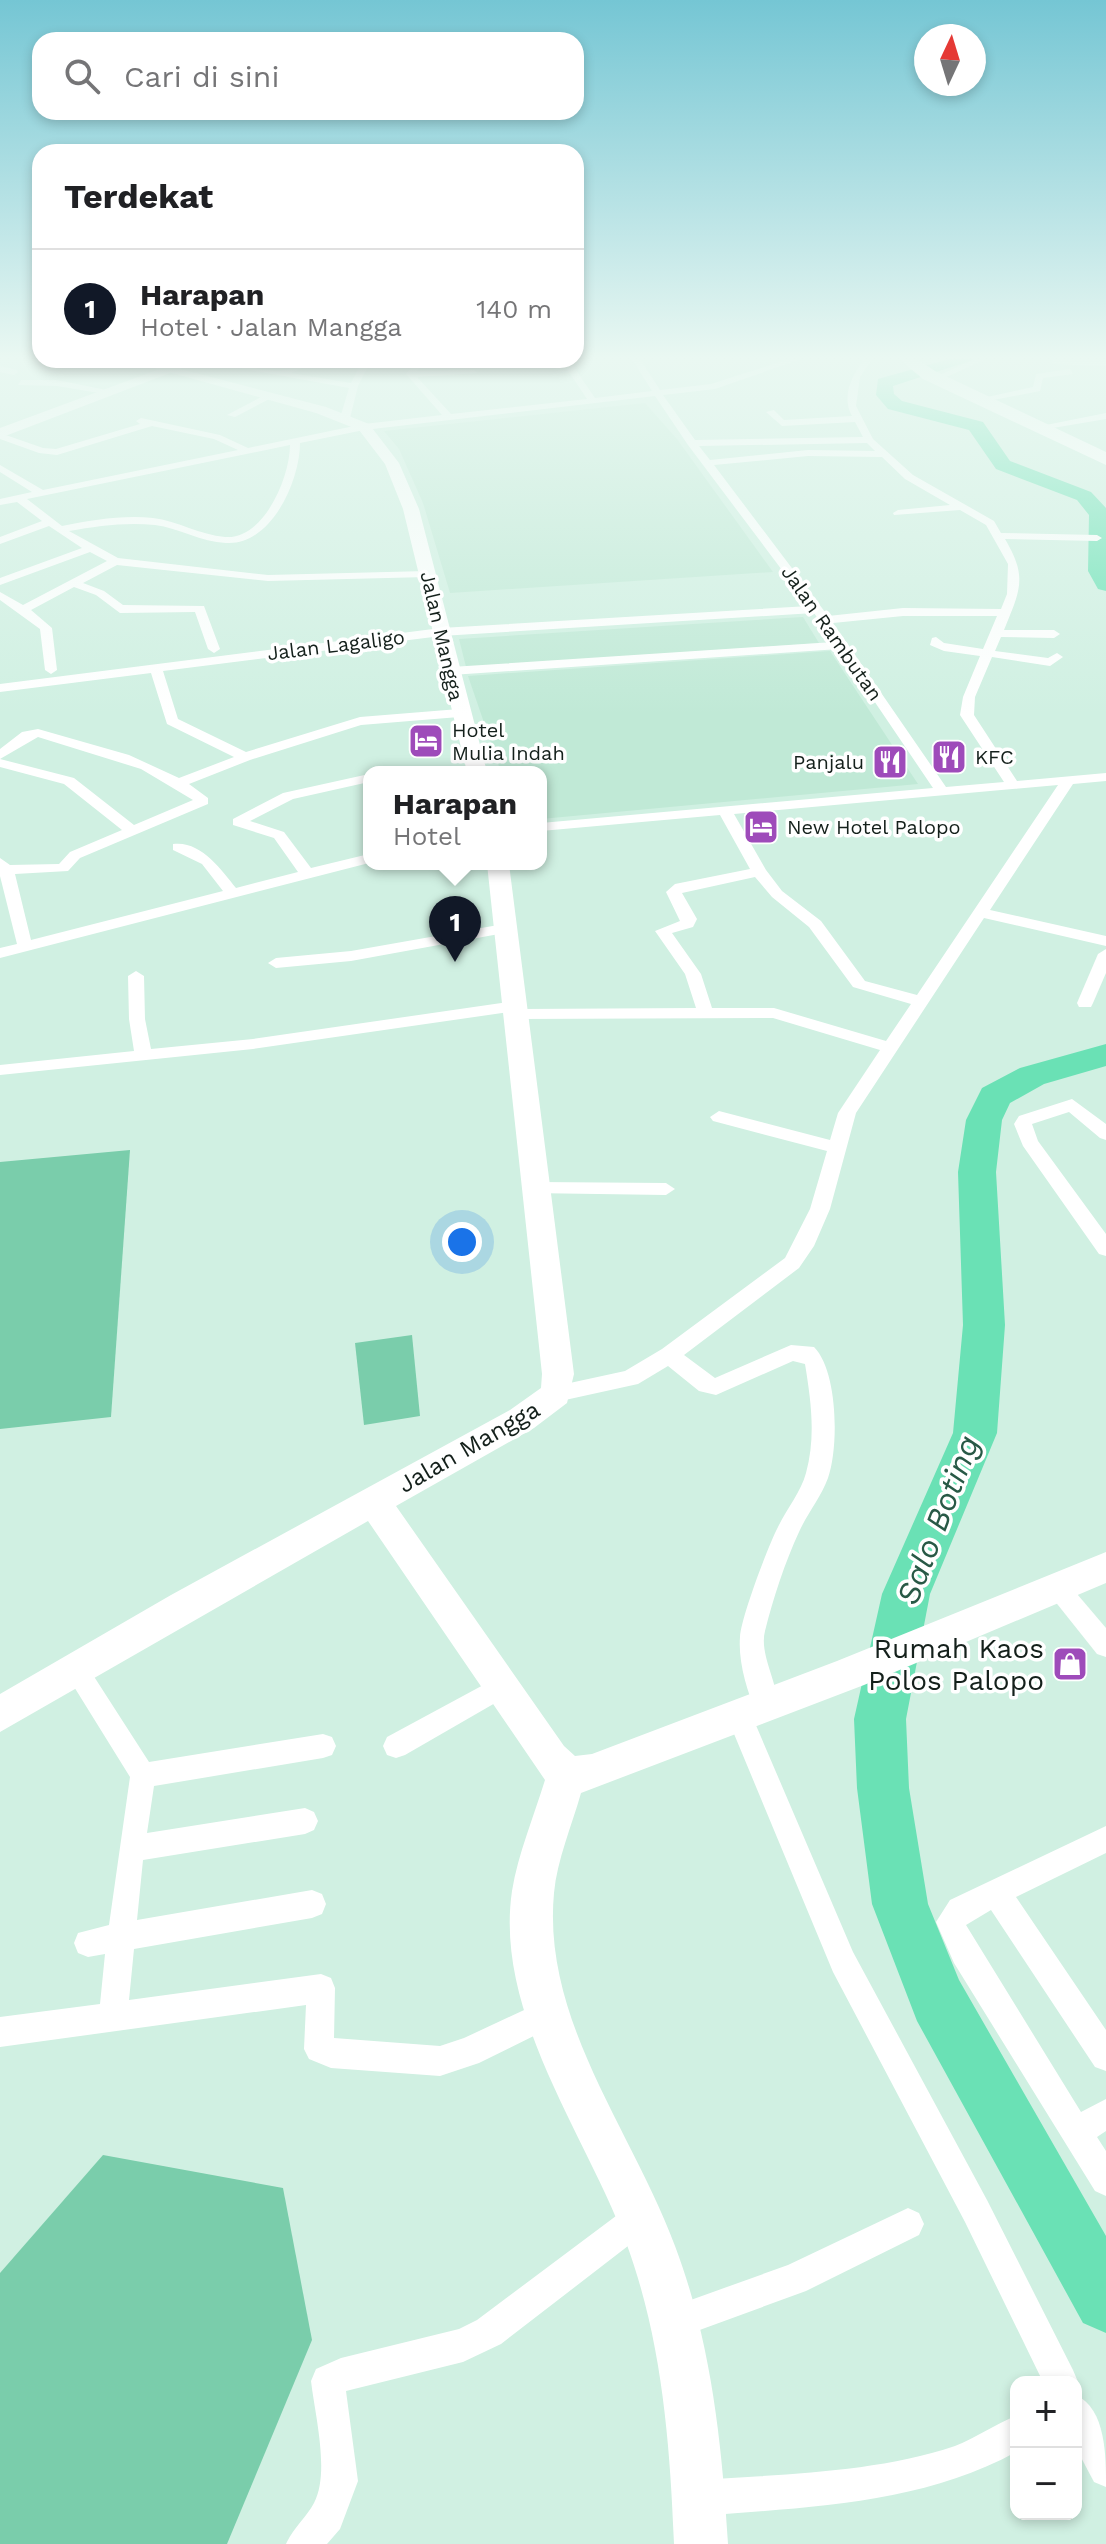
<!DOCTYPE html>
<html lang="id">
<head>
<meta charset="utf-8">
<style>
  body { margin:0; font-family:"Work Sans",sans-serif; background:#f2f2f2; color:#202124 }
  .controls { position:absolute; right:24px; bottom:24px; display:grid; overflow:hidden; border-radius:16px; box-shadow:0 4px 12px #0003 }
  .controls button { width:72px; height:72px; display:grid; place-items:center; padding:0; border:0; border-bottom:2px solid #e0e0e0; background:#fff; color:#202124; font:40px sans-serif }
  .compass { position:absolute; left:914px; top:24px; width:72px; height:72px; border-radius:50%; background:#fff; box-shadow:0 4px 12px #0003; rotate:4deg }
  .you { position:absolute; left:462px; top:1242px; width:28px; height:28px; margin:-20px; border:6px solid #fff; border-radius:50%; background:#1a73e8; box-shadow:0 0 0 12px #1a73e833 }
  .badge { display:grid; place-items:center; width:52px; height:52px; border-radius:50%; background:#111827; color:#fff; font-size:26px; font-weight:700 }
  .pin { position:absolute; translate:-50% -66px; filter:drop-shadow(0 2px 4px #0008) }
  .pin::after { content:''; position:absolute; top:42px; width:28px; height:24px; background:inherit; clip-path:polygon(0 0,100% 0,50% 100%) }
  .popup { position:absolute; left:363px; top:766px; width:184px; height:104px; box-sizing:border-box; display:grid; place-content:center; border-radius:16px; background:#fff; filter:drop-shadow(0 2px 6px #0005); font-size:26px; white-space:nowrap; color:#757577 }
  .popup b { font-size:30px; color:#202124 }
  .popup::after { content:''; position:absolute; left:50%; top:100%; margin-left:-16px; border:16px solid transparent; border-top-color:#fff }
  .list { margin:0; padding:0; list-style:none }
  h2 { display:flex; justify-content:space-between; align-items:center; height:104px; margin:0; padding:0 32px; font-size:34px }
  h2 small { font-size:26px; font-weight:400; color:#757577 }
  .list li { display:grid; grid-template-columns:52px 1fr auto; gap:24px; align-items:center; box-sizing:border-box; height:120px; padding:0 32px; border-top:2px solid #e0e0e0 }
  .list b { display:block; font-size:30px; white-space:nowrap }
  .list p { margin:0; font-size:26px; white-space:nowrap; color:#757577 }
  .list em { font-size:26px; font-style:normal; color:#757577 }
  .icon { flex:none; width:44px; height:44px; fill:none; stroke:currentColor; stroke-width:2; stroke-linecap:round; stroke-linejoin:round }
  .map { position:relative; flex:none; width:1106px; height:2544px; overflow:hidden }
  .search { position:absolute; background:#fff; box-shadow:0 4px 12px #0003; left:32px; top:32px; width:552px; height:88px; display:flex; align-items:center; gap:20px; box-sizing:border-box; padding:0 28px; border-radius:24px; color:#757577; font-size:30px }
  .panel { position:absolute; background:#fff; box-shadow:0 4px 12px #0003; left:32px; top:144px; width:552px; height:224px; border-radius:24px }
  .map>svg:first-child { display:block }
  .built { fill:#c0e9d6 }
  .green { fill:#7acdab }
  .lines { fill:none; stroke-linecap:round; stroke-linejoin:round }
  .river { fill:#6ae1b5; fill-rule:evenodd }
  .street { fill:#fff; fill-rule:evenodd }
  .secondary { fill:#fff; fill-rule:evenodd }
  .primary { fill:#fff; fill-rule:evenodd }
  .highway { fill:#fff; fill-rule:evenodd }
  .labels { text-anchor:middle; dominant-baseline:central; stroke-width:7; stroke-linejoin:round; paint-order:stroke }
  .far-street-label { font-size:20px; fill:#14201b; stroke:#fff }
  .far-poi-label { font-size:20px; fill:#14201b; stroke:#fff; text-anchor:start }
  .street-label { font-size:24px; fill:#14201b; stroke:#fff }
  .near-poi-label { font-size:28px; fill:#14201b; stroke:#fff; text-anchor:end }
  .near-water-label { font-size:32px; font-style:italic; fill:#285946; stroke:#fff }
</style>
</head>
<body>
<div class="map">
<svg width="1106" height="2544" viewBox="0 0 1106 2544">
  <rect width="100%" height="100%" fill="#d0f0e2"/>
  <g class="built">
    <polygon points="645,403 677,439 773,572 450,593 423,503 399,449 384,431"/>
    <polygon points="803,617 819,643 466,667 459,639"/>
    <polygon points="830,651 918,784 541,819 541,772 501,772 468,676"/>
  </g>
  <g class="green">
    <polygon points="130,1150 111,1417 0,1429 0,1162"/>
    <polygon points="412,1335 420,1416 364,1425 355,1343"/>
    <polygon points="103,2155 283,2188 312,2340 227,2544 0,2544 0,2273"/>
  </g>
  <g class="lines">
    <g class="river">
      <polygon points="949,359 976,359 893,386 894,394 902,401 983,422 1010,461 1091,492 1106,508 1106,591 1098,589 1088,571 1089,515 1077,500 996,469 969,430 888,409 876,395 878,379"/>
      <polygon points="1106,1044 1106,1066 1044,1084 1010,1103 1002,1120 996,1172 1005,1325 997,1433 930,1594 906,1719 909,1788 928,1904 959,1980 1106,2236 1106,2333 1083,2323 917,2021 872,1904 857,1788 854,1719 882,1594 953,1433 963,1325 958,1172 966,1120 982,1088 1020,1068"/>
    </g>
    <g class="street">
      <path d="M 632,359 L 640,359 L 660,390 L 711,384 L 789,359 L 801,359 L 715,389 L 663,395 L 695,440 L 863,437 L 855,422 L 782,426 L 766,412 L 774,410 L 784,420 L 852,416 C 841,396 852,376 864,359 L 872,359 L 860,377 L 856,406 L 873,439 L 913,475 L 994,521 L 1001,533 L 1097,535 L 1102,538 L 1097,541 L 1005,539 C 1028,578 1020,590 1004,630 L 1054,630 L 1060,634 L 1054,638 L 1001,637 L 995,651 L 1048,658 L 1057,653 L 1063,657 L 1050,666 L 992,657 L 975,697 L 974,715 L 1017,781 L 1106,773 L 1106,781 L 1073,784 L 990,910 L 1106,936 L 1106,946 L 984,918 L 856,1113 L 830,1209 L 814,1246 L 799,1268 L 684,1355 L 715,1378 L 791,1345 L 814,1347 C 838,1371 839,1447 828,1478 C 821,1497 807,1514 799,1532 C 785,1562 773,1599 765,1631 C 758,1658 785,1692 775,1714 L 766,1718 L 757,1714 C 747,1692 738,1661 740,1637 C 741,1618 768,1546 778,1527 C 786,1510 801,1492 806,1473 C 816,1436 811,1401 805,1364 L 793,1361 L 716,1395 L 699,1391 L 668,1366 L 638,1384 L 556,1402 L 548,1400 L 545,1394 L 548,1388 L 556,1386 L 625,1371 L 662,1349 L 785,1258 L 810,1209 L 827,1151 L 713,1121 L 710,1117 L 719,1111 L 830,1140 L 838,1113 L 880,1050 L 773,1018 L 516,1019 L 510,1018 L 509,1012 L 253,1049 L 0,1075 L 0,1065 L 134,1051 L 129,1019 L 128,976 L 136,971 L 144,976 L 145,1019 L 151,1049 L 253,1039 L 515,1001 L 521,1002 L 521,1009 L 696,1008 L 685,974 L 655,931 L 680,921 L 666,892 L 675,884 L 750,869 L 720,815 L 541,831 L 541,823 L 933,788 L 839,649 L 451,675 L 445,671 L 451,667 L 834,642 L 814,613 L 441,636 L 163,671 L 178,719 L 246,752 L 360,717 L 459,709 L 466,713 L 459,717 L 361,725 L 250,760 L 189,784 L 208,798 L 208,804 L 80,858 L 68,871 L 15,874 L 31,940 L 223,891 L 202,864 L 173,850 L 173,844 C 200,840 221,869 236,888 L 298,872 L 274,838 L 233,825 L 233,819 L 283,793 L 369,774 L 369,782 L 293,799 L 250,821 L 284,832 L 311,868 L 369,854 L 369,863 L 0,958 L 0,948 L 17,944 L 0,876 L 0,858 L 10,865 L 59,864 L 70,852 L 122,830 L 64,784 L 0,767 L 0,749 L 22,732 L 38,729 L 129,755 L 179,778 L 234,757 L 167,724 L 151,673 L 0,692 L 0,684 L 441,628 L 809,606 L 688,445 L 655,396 L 364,430 L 300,443 C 300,481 271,546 226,543 C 201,542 179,528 155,525 C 126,522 97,526 69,531 L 118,558 L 268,575 L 427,571 L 433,574 L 427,577 L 268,581 L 117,565 L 83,583 L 104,591 L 123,605 L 204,606 L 220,649 L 214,653 L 208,649 L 195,612 L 120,613 L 96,595 L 74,587 L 31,610 L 52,628 L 57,670 L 51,674 L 45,670 L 40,629 L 0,600 L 0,592 L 23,605 L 107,561 L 90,552 L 0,585 L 0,578 L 82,548 L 49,526 L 0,544 L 0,537 L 42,521 L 17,502 L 0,505 L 0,499 L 32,492 L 0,472 L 0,465 L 43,490 L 238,450 L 214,439 L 152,426 L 57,455 L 39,453 L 0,439 L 0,433 L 43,448 L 56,449 L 140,424 L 136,421 L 141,418 L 220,435 L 248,448 L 364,424 L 442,415 L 406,374 L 418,360 L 427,360 L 417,371 L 474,370 L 478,373 L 417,377 L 451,414 L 587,399 L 561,360 L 569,360 L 595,398 L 652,391 ZM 867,443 L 875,451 L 808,450 L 710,460 L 699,446 ZM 290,445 C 290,477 264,540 225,537 C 200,535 178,521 153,518 C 123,515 92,520 62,526 L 27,499 ZM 808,456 L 882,457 L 905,479 L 950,505 L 898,510 L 893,513 L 894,515 L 960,510 L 986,525 L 1008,564 L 1007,594 L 1001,609 L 903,608 L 828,616 L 714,465 ZM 903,616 L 997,616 L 983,649 L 944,643 L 936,637 L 932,638 L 930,645 L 944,651 L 980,656 L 963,697 L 960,715 L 1004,782 L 946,787 L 833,623 ZM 38,737 L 141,769 L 193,800 L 134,825 L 74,778 L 0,759 ZM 1058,785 L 917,995 L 865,981 L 821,921 L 782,891 L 766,870 L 734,814 ZM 755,877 L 772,897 L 809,927 L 853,987 L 911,1004 L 886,1041 L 774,1008 L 712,1008 L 701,974 L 672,933 L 693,927 L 697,919 L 682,893 Z"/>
      <polygon points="975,359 986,359 942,379 935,377"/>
      <polygon points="1054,359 1106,360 1106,366 1051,364"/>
      <path d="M 194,360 C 222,360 249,369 277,371 C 291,371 304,360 319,360 L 291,373 L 351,383 L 363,360 L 371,360 L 358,386 L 350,418 L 345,421 L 340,418 L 349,388 Z"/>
      <polygon points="0,366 17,370 18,372 14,375 0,372"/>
      <polygon points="1070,369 1073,374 1043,378 1040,391 983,402 978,399 1033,387 1036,374"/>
      <polygon points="21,380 57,380 116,392 111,395 57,386 18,385"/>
      <polygon points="265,395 273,397 235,417 227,415"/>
      <polygon points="1106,413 1106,419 1041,430 1036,427"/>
      <polygon points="504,924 512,929 510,932 351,961 276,968 268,963 276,958 351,951"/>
      <polygon points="1106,949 1106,973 1093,1003 1091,1007 1079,1007 1077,1003 1098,954"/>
      <polygon points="1072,1099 1106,1124 1106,1140 1100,1138 1069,1112 1032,1124 1038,1141 1106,1234 1106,1256 1099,1254 1023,1146 1014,1124 1019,1116"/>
      <polygon points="537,1182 666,1183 675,1189 666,1195 530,1193 528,1188 530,1183"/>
      <polygon points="1058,1578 1066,1581 1106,1628 1106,1657 1097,1654 1050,1595 1046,1588 1050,1581"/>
      <polygon points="75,1658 84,1661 149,1762 323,1734 332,1737 336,1746 332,1755 323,1758 154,1786 147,1833 305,1808 314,1812 318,1821 314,1830 305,1834 143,1860 137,1920 312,1890 322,1894 326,1904 322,1914 312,1918 134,1949 129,2000 321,1974 331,1978 335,1988 334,2038 440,2046 464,2038 550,1998 560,2003 565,2013 560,2023 479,2063 440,2076 331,2068 309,2059 304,2049 306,2005 0,2047 0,2017 100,2004 105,1954 88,1957 78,1953 74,1943 78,1933 109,1925 130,1777 63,1669 66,1661"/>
      <polygon points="500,1676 509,1679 513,1687 509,1695 405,1755 396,1758 387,1755 383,1746 387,1737"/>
      <polygon points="740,1705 749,1709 853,1952 987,2200 1073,2370 1078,2382 1076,2387 1076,2382 1043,2382 965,2222 833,1972 727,1717 731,1709"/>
      <polygon points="1106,1826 1106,1853 1016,1897 1106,2030 1106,2071 1095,2067 991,1910 966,1925 1081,2112 1106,2099 1106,2131 1097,2137 1106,2151 1106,2196 1095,2191 954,1963 936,1922 950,1900"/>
      <path d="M 639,2202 L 650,2207 L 655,2218 L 650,2229 L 501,2344 L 463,2362 L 346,2391 L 358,2481 L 340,2529 L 327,2544 L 286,2544 C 293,2528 306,2518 314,2503 C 330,2473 315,2415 311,2381 L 316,2369 L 341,2358 L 459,2329 L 477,2320 L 628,2207 Z"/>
      <polygon points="908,2208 919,2213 924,2224 919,2235 806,2291 675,2339 663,2334 658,2322 663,2310 788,2265"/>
      <path d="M 1076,2395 C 1106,2409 1106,2456 1106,2487 L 1094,2482 L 1076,2448 Z"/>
      <path d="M 1016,2416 L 1016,2452 C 919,2505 807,2507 699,2516 L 687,2510 L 681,2498 L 687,2486 L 699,2480 C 784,2474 874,2473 955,2446 C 976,2438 995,2424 1016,2416 Z"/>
    </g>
    <g class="secondary">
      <polygon points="125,360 146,360 326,407 369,424 399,463 419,509 487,772 467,772 403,509 385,464 359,430 316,413"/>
      <path d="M 487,864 L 509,864 L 574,1374 L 567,1403 L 534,1428 L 396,1506 L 564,1746 L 575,1756 L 592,1754 L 837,1661 L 1106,1552 L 1106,1583 L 864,1685 L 581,1793 C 572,1825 557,1860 554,1893 C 542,2021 633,2132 675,2246 C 711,2341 722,2443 728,2544 L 674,2544 C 670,2443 662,2341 627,2245 C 587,2136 494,2014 512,1891 C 518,1854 534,1816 545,1780 L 368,1521 L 0,1732 L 0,1694 L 171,1595 L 510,1410 L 541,1388 L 542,1374 Z"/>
    </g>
    <polygon class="primary" points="184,360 204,360 0,438 0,428"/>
    <polygon class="highway" points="899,359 917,359 935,371 1106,452 1106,465 923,379"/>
  </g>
  <linearGradient id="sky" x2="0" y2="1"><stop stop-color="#75c6d4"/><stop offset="0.5" stop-color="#eaf8f2"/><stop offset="1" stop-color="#eaf8f2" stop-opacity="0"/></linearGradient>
  <rect width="1106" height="715" fill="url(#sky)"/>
  <defs>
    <symbol id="hotel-square" viewBox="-11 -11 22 22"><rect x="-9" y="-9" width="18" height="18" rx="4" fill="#9e4bba" stroke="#fff"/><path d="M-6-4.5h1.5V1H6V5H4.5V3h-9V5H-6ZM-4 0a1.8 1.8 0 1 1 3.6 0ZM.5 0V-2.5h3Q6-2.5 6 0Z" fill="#fff"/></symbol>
    <symbol id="restaurant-square" viewBox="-11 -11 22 22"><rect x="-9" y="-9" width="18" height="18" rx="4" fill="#9e4bba" stroke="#fff"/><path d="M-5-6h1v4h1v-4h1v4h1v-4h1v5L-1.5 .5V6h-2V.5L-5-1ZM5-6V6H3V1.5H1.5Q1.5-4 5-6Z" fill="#fff"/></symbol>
    <symbol id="shop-square" viewBox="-11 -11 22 22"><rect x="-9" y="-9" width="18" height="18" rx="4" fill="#9e4bba" stroke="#fff"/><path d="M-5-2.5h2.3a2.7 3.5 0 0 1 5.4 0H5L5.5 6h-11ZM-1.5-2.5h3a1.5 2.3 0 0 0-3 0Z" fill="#fff"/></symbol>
  </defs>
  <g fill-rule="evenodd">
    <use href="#hotel-square" x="406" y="721" width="40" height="40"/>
    <use href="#restaurant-square" x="929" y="737" width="40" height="40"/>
    <use href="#restaurant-square" x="870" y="742" width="40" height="40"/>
    <use href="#hotel-square" x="741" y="807" width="40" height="40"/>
    <use href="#shop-square" x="1050" y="1644" width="40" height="40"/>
  </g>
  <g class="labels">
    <g class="far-street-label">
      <text transform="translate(832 633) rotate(55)">Jalan Rambutan</text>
      <text transform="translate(442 636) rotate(77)">Jalan Mangga</text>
      <text transform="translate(336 645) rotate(-7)">Jalan Lagaligo</text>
    </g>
    <g class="far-poi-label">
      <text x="452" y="730">Hotel<tspan x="452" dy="23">Mulia Indah</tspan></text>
      <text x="975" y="757">KFC</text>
      <text x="864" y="762" text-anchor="end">Panjalu</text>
      <text x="787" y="827">New Hotel Palopo</text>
    </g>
    <g class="street-label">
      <text transform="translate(469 1447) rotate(-30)">Jalan Mangga</text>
    </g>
    <g class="near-poi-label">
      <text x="1044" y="1648">Rumah Kaos<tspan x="1044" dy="32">Polos Palopo</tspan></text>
    </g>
    <g class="near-water-label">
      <text transform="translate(938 1520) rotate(-69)">Salo Boting</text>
    </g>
  </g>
</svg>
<div class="controls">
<button>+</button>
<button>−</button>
</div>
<svg class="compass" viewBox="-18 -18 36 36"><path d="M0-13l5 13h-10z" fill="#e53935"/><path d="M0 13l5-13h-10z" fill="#757577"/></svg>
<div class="you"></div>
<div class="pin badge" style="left:455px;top:962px">1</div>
<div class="popup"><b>Harapan</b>Hotel</div>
<div class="search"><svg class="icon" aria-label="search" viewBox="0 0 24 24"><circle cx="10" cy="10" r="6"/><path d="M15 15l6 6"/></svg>Cari di sini</div>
<section class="panel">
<h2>Terdekat<small></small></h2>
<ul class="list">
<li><span class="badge">1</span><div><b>Harapan</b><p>Hotel · Jalan Mangga</p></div><em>140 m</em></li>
</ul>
</section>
</div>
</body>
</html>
